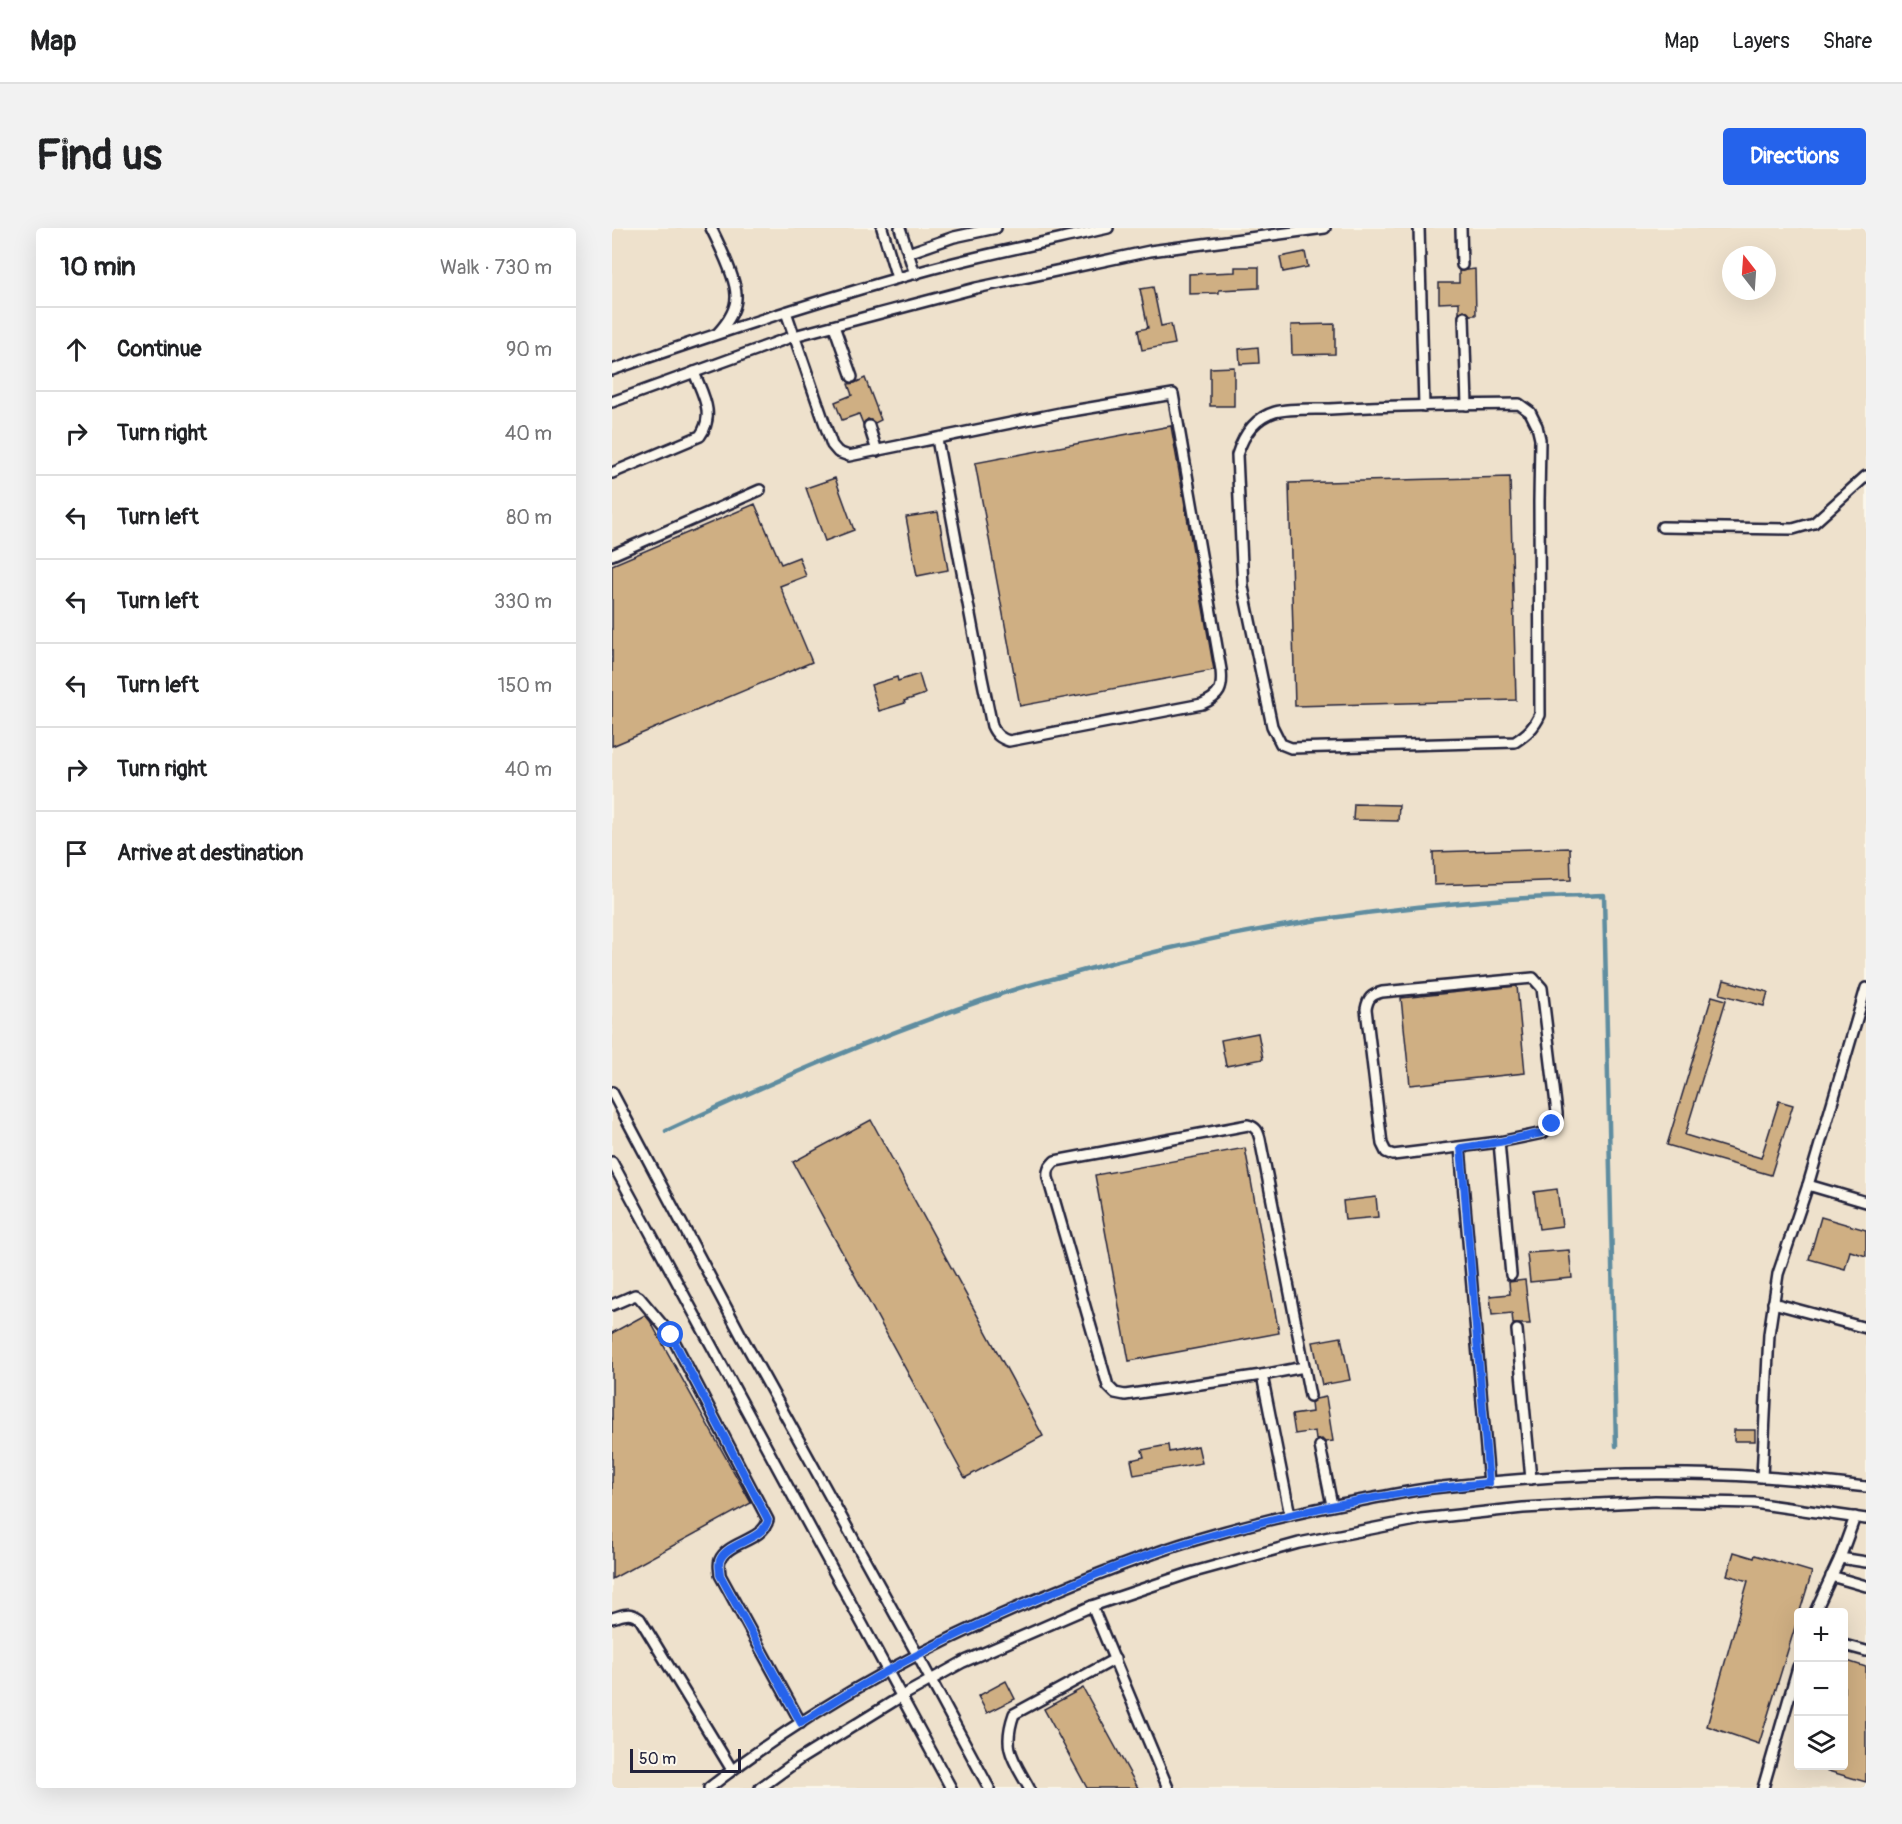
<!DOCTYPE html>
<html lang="en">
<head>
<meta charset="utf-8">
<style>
  body { margin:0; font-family:Pangolin,sans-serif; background:#f2f2f2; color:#202124 }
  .controls { position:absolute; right:18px; bottom:18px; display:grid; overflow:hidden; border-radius:6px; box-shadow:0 6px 24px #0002 }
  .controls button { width:54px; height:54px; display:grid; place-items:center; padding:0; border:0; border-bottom:2px solid #e0e0e0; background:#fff; color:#202124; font:30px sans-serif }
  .compass { position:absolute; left:1110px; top:18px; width:54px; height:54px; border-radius:50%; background:#fff; box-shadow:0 6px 24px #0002; rotate:343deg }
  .scale { position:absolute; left:18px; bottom:15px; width:111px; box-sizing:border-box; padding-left:6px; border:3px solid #22223b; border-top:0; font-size:16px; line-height:21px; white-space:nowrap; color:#22223b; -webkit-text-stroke:4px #fbf7ec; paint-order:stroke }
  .stop { position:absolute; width:18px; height:18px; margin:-14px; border:4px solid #2563eb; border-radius:50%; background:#fff }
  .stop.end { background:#2563eb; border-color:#fff; box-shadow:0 2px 6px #0008 }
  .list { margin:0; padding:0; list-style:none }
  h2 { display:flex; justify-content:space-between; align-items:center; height:78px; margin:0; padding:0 24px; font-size:26px }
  h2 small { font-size:20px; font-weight:400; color:#757577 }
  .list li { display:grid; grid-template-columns:39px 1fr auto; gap:18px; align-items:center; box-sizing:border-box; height:84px; padding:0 24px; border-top:2px solid #e0e0e0 }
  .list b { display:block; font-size:22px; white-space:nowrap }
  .list em { font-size:20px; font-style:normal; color:#757577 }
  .icon { flex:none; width:33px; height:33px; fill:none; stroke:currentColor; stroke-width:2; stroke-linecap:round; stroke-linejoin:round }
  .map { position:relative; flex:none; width:1254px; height:1560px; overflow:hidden; border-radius:6px }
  header { display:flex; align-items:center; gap:36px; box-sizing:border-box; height:84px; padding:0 30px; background:#fff; border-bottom:2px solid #e0e0e0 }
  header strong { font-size:28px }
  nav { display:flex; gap:33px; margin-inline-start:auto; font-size:21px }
  .intro { display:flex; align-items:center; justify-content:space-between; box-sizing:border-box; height:144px; padding:0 36px }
  h1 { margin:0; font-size:42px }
  .button { padding:15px 27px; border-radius:6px; background:#2563eb; color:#fff; font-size:21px; font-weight:700 }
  main { display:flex; gap:36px; padding:0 36px }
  aside { flex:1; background:#fff; border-radius:6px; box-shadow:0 6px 24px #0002 }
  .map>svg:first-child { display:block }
  .built { fill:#eee1cc; fill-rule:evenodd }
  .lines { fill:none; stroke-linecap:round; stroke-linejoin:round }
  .stream { stroke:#5e8da0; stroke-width:4.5 }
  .building { fill:#cfaf83; stroke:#22223b; stroke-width:1.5 }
  .service-casing { stroke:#22223b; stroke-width:14 }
  .service { stroke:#fbf7ec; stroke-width:9 }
  .route { stroke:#2563eb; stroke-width:8 }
</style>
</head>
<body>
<header>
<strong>Map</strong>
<nav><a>Map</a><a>Layers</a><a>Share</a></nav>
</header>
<div class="intro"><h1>Find us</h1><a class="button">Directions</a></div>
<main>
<aside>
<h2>10 min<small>Walk · 730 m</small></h2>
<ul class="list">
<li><svg class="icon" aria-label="ahead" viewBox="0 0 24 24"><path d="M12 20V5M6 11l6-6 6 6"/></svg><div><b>Continue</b></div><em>90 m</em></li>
<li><svg class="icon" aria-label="right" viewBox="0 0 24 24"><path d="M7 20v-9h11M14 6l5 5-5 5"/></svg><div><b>Turn right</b></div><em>40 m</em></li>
<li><svg class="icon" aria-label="left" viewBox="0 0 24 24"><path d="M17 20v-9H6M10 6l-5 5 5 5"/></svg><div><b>Turn left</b></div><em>80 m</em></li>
<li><svg class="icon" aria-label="left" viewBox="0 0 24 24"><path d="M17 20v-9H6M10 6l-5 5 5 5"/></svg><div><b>Turn left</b></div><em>330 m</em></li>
<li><svg class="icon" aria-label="left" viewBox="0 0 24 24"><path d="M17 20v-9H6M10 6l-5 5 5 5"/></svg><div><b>Turn left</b></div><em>150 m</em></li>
<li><svg class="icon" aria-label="right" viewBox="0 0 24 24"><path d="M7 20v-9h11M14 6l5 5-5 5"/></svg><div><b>Turn right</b></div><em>40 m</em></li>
<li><svg class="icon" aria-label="arrive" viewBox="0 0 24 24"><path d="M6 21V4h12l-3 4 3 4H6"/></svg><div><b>Arrive at destination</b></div></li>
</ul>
</aside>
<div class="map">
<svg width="1254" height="1560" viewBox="0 0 1254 1560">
  <rect width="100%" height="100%" fill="#fbf7ec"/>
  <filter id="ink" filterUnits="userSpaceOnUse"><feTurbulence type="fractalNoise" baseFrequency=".0167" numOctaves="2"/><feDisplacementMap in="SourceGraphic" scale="12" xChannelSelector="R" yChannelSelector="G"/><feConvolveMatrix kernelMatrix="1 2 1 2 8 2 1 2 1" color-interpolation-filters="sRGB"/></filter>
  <g filter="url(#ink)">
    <path class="built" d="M 0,0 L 1254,0 L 1254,1560 L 0,1560 ZM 1119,27 L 1155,27 L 1155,63 L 1119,63 ZM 1186,1384 L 1232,1384 L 1232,1538 L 1186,1538 Z"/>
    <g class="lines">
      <path class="stream" d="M 54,903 C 164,852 274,804 389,766 C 411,758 433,753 455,747 C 590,708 729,684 869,673 C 910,669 951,669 992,667 L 1004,1218"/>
    </g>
    <g class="building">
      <polygon points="693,24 696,39 671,44 668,29"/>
      <polygon points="623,39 647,39 647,60 607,62 607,65 577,66 577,46 623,44"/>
      <polygon points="863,41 864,87 858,87 852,82 847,85 847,74 827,75 827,55 847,55 847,43"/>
      <polygon points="541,59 549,98 559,96 563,116 530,122 526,102 536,100 528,61"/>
      <polygon points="723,96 723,126 680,127 679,97"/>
      <polygon points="646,119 647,135 628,136 627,121"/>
      <polygon points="622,139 622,178 598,178 598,140"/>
      <polygon points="253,150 269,192 263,195 256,191 251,196 247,186 230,192 223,174 240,167 236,156 243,155"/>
      <polygon points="559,198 602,442 408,478 363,235"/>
      <polygon points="898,249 904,472 683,478 677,255"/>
      <polygon points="223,250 242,302 213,313 194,260"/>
      <polygon points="143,276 169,336 187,329 194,348 168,358 200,434 0,518 0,337"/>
      <polygon points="326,284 336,342 305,348 294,289"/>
      <polygon points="307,446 313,466 292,473 293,475 267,483 259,457 285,449 286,453"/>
      <polygon points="742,576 787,577 786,593 741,592"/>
      <polygon points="958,620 959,652 822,657 821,624"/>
      <polygon points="1112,752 1156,764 1152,778 1108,766"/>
      <polygon points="905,758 913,845 798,857 789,770"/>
      <polygon points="1100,768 1114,772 1073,907 1149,930 1167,873 1181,877 1159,947 1055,917"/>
      <polygon points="646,805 651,831 614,838 609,812"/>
      <polygon points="259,892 431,1208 353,1250 181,934"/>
      <polygon points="633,920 667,1105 517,1133 483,947"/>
      <polygon points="945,961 950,998 927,1001 922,964"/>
      <polygon points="764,969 766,989 733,992 731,973"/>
      <polygon points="1209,989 1254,1002 1254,1028 1238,1023 1233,1041 1197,1031"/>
      <polygon points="957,1022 960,1050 918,1054 915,1025"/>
      <polygon points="913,1052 918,1096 901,1096 900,1085 880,1087 878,1068 898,1066 897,1054"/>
      <polygon points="33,1087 38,1093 139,1275 0,1351 0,1105"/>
      <polygon points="729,1109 738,1152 710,1157 701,1114"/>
      <polygon points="714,1169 721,1213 713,1214 710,1211 704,1212 703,1203 683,1206 680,1187 700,1184 699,1175 704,1171"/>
      <rect x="1122" y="1202" width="21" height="11"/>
      <polygon points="556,1217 557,1224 586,1218 590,1235 522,1247 519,1232 532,1229 530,1222"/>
      <polygon points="1122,1324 1142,1330 1143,1327 1200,1344 1147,1516 1095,1498 1136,1353 1115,1347"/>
      <polygon points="1232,1432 1254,1439 1254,1554 1209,1541 1209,1538 1232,1538"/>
      <polygon points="394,1453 403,1471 375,1485 366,1468"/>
      <polygon points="471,1460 526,1560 475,1560 432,1481"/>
    </g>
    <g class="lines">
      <defs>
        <g id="service">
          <path d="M 99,0 C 107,16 124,50 124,67 C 125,81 115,95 106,105"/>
          <polyline points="270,0 285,50"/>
          <polyline points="288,0 303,46"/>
          <polyline points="807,0 812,178"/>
          <polyline points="849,0 850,37"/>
          <polyline points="296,25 342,9 384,0"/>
          <path d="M 174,84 L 220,217 L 226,224 L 237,228 L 448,185 L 561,166 L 609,442 C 611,461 608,468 590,476 L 397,513 C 388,510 384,507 380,498 L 370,450 L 325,211"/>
          <polyline points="852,89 855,177"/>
          <polyline points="222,98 240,149"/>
          <path d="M 0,142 C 94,109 188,78 283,51 C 353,30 425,16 496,0"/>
          <polyline points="0,174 182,108 364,60 538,23 713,0"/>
          <path d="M 907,176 L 918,184 L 925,198 L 928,211 L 927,273 L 928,487 C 922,500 915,506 903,514 L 679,520 L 669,516 L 660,498 L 631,359 L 625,227 C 631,208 642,190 663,184 C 676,180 703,181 718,181 C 781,177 844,177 907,176 Z"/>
          <polyline points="257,198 265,223"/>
          <path d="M 0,245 L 88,208 C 104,186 90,166 82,144"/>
          <polyline points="1050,299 1181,301 1202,295 1254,248"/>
          <polyline points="0,327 148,262"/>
          <path d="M 921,750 L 930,760 L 945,885 L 945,890 L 931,905 L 887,914 L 781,927 L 774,924 L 770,916 L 754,781 C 756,770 759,767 770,764 Z"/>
          <polyline points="0,864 130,1109 305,1426 377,1560"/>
          <polyline points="887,914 899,1047"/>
          <polyline points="848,920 877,1255"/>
          <polyline points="0,934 339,1560"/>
          <polyline points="1196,957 1254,974"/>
          <polyline points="1161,1075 1254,1100"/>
          <path d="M 0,1077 L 23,1067 L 27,1069 L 59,1107 L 156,1292 C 151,1313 115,1314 108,1332 C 106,1337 108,1342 108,1347 L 189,1495"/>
          <polyline points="905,1102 919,1251"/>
          <path d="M 692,1139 L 650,1147 L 513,1167 L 503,1165 L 496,1158 L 436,950 C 435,942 437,939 443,933 L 636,897 C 644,899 646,903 648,911 L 698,1168"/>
          <polyline points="650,1147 678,1287"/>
          <polyline points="708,1218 720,1277"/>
          <polyline points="1150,1249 1157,1106 1166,1046 1196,957 1254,760"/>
          <polyline points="1228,1330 1254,1334"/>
          <polyline points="1219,1348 1254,1358"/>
          <polyline points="480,1378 556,1560"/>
          <polyline points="1203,1384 1228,1330 1243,1289"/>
          <path d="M 0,1390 C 12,1387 17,1383 28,1391 L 120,1542"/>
          <polyline points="1232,1417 1254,1423"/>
          <path d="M 97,1560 C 194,1483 303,1423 416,1375 C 470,1352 526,1329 583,1312 C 640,1295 698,1281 757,1271 C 781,1267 805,1261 830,1259 C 935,1247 1044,1242 1150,1249 C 1185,1251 1219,1255 1254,1259"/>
          <polyline points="148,1560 188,1531 290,1468 351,1434 480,1378 578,1345 687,1315 809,1291 911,1280 1043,1273 1142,1275 1254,1291"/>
          <path d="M 417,1560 C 401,1531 390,1520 402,1486 L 503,1431"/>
          <polyline points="1151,1560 1186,1439"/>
        </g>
      </defs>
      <use href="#service" class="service-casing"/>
      <use href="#service" class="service"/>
    </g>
  </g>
  <g class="lines" filter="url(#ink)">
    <path class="route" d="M 59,1107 L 156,1292 C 151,1313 115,1314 108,1332 C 106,1337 108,1342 108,1347 L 189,1495 C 261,1447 338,1408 418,1374 C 472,1351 527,1328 583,1312 C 679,1284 777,1263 877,1255 L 849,920 L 887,914 L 930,905 L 940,896"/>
  </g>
</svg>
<div class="controls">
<button>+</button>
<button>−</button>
<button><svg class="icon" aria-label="layers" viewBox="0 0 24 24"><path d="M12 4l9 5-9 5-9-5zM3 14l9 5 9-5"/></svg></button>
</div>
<svg class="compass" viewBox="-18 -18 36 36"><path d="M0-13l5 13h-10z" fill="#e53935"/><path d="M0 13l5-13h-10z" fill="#757577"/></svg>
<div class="scale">50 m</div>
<div class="stop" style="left:59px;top:1107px"></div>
<div class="stop end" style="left:940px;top:896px"></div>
</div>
</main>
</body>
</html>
